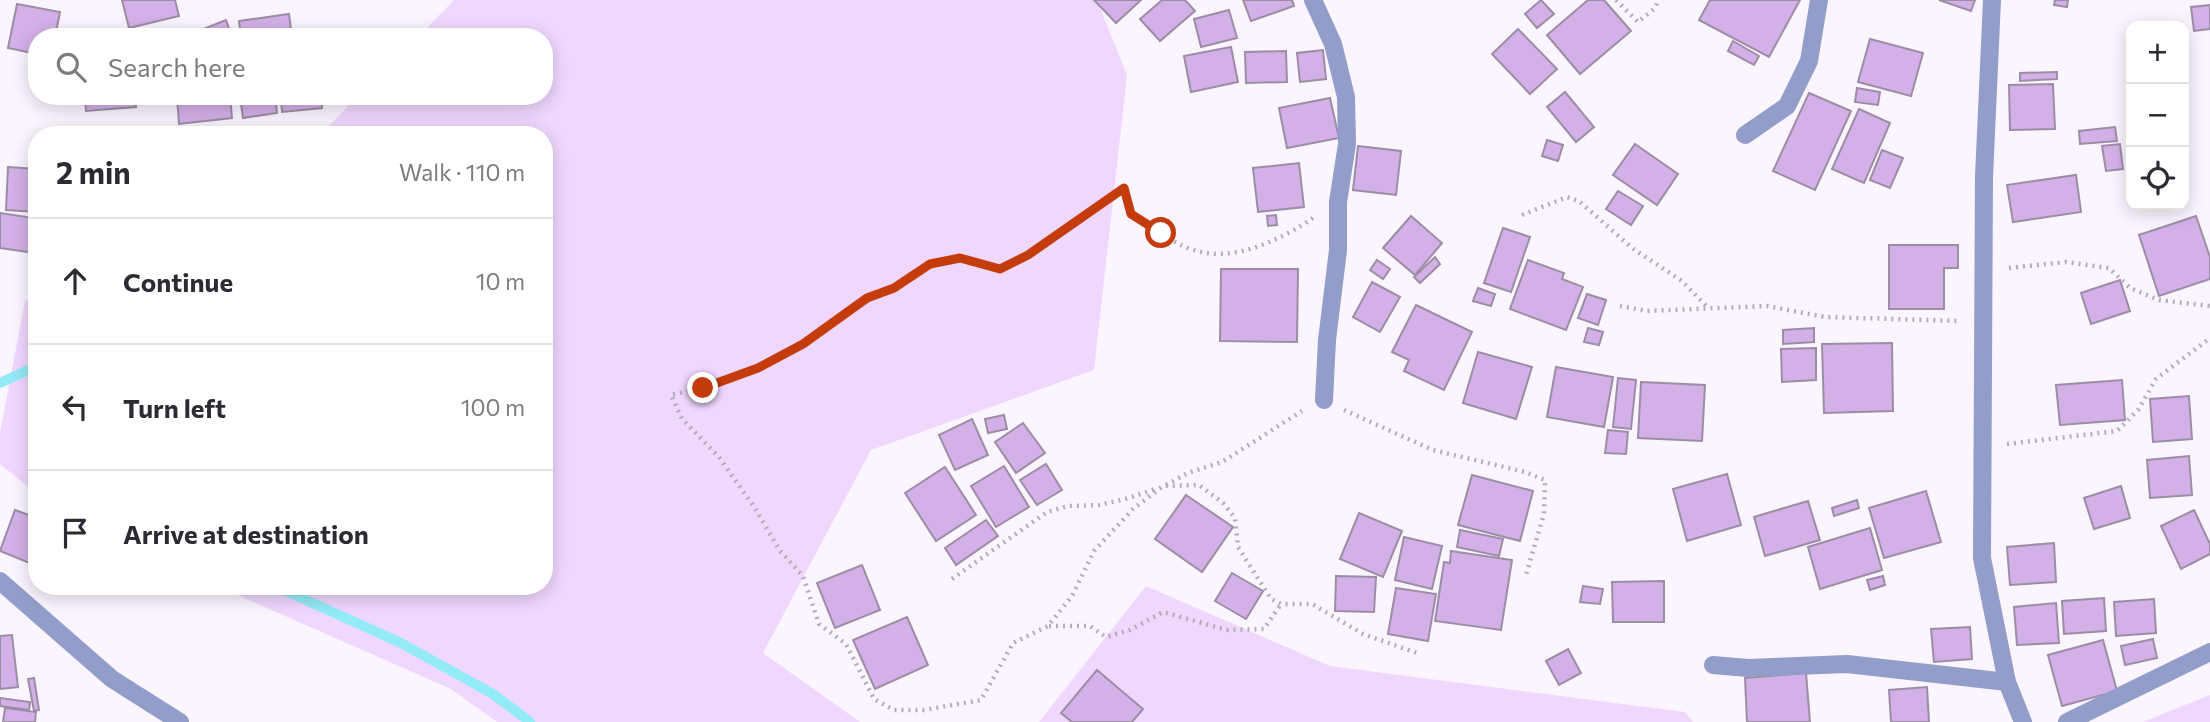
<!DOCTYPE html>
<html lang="en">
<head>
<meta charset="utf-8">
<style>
  body { margin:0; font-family:Commissioner,sans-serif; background:#f2f2f3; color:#2b2b33 }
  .controls { position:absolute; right:21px; top:21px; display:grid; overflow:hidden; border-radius:14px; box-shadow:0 4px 18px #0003 }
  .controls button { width:63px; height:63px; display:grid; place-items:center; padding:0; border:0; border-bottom:2px solid #e1e1e2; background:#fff; color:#2b2b33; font:35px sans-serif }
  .stop { position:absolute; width:21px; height:21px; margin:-16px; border:5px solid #c43c0c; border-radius:50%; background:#fff }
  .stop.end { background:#c43c0c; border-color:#fff; box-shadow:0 2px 7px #0008 }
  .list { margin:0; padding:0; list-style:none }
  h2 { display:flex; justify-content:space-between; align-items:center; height:91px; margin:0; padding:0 28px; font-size:30px }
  h2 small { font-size:23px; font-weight:400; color:#7c7c81 }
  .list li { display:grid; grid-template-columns:46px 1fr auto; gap:21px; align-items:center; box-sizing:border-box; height:126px; padding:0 28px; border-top:2px solid #e1e1e2 }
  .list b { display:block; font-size:26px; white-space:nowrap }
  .list em { font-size:23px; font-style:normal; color:#7c7c81 }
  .icon { flex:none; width:38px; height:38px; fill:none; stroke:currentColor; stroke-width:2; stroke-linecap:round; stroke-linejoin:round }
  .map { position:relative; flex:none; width:2210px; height:722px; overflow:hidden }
  .search { position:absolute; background:#fff; box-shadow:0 4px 18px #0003; left:28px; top:28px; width:525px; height:77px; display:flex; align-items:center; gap:18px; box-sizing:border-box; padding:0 24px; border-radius:28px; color:#7c7c81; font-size:26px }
  .panel { position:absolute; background:#fff; box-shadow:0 4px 18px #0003; left:28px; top:126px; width:525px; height:469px; border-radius:28px }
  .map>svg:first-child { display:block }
  .green { fill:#f0d7fe }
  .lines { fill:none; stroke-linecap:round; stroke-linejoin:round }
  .stream { stroke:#93ebf7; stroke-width:10 }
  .building { fill:#d4b0e8; stroke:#9c8da5; stroke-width:2 }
  .path { stroke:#b2adb6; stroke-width:4.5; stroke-dasharray:2 5; stroke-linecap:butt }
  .minor { stroke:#939dc9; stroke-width:18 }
  .route { stroke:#c43c0c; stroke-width:9 }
</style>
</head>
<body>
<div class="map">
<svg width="2210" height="722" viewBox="0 0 2210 722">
  <rect width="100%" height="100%" fill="#fbf5ff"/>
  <g class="green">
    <polygon points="454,0 1097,0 1127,75 1094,370 871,450 763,653 860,722 497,722 451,689 217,586 544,586 544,135 320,135 358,96 544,96 544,37 418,37"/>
    <polygon points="37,297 37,494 0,464 0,433 25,301"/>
    <polygon points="1146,586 1330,666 1685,712 1693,722 1039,722"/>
    <polygon points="2210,695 2210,722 2143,722"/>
  </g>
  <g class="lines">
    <g class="stream">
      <polyline points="0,383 37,366"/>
      <polyline points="275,586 401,643 493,694 530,722"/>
    </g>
  </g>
  <g class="building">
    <polygon points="122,0 175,0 179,16 129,28"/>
    <polygon points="1094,0 1141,0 1116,23"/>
    <polygon points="1162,0 1185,0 1195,11 1160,41 1140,19"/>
    <polygon points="1243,0 1292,0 1294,6 1251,21"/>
    <polygon points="1541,0 1554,14 1537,28 1525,14"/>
    <polygon points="1588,0 1604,0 1631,31 1580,74 1547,35"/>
    <polygon points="1710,0 1800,0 1769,57 1699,20"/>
    <polygon points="1939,0 1975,0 1971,11"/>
    <polygon points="2055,0 2068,0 2067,7 2054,5"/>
    <polygon points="17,4 60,12 55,37 37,37 37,54 8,48"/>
    <polygon points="2210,5 2210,29 2194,31 2191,7"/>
    <polygon points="1229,10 1237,38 1201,47 1194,19"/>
    <polygon points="289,14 292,37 241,37 239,21"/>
    <polygon points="226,20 232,37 194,37 193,33"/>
    <polygon points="1518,29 1557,69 1530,94 1492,54"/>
    <polygon points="1870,39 1923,53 1911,96 1858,82"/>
    <polygon points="1733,41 1759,56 1754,65 1728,51"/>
    <polygon points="1231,47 1238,82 1191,92 1184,56"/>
    <polygon points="1323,50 1326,79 1300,82 1297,53"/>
    <polygon points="1286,51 1287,82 1246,83 1245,52"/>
    <polygon points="2057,72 2057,79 2020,81 2020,73"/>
    <polygon points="2053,84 2055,129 2010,130 2009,85"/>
    <polygon points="1857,88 1880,92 1878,105 1855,102"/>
    <polygon points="1565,92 1594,127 1576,142 1547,107"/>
    <polygon points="1809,93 1851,111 1815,190 1773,171"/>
    <polygon points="85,96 135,96 136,107 86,111"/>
    <polygon points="177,96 230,96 232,118 179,124"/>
    <polygon points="240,96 275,96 277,113 243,118"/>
    <polygon points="281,96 321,96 322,108 282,112"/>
    <polygon points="1330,98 1339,138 1287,148 1279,108"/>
    <polygon points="1859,109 1890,123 1864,183 1832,169"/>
    <polygon points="2115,127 2117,141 2080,144 2079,131"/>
    <polygon points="205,128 206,135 172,135 172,133"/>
    <polygon points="1547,140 1563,145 1558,161 1542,156"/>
    <polygon points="1635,144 1678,174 1657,205 1613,175"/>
    <polygon points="2120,144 2123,169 2106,171 2102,146"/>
    <polygon points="1358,146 1401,151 1396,195 1353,190"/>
    <polygon points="1882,150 1903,158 1890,188 1870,180"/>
    <polygon points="1299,163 1304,207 1258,212 1253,168"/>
    <polygon points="8,167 37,169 37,212 6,210"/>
    <polygon points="2076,175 2081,212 2013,222 2007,185"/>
    <polygon points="1618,191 1643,206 1631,225 1606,209"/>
    <polygon points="0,213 34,218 29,252 0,248"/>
    <polygon points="1276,215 1277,225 1268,226 1267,216"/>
    <polygon points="1411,216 1442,243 1415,275 1383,248"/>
    <polygon points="2196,216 2210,257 2210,279 2159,296 2139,235"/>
    <polygon points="1503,228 1530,237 1511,292 1484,283"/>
    <polygon points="1889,245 1958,245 1958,268 1944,268 1944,309 1889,309"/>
    <polygon points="1435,257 1440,264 1420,283 1414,277"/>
    <polygon points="1377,260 1390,269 1383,279 1370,270"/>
    <polygon points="1528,260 1564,273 1562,279 1583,287 1566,330 1510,309"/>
    <polygon points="1221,269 1298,269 1297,342 1220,341"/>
    <polygon points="2120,280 2130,311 2091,324 2081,293"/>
    <polygon points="1372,282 1400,297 1380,332 1353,317"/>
    <polygon points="1478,288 1495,294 1491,306 1473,301"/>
    <polygon points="1587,294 1606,300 1598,325 1578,318"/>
    <polygon points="1416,305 1472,332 1444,390 1404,371 1409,360 1392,352"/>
    <polygon points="1588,328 1603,332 1599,345 1584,342"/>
    <polygon points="1814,328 1814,342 1783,344 1783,330"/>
    <polygon points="1892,343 1893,411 1824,413 1822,344"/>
    <polygon points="1816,348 1816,380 1782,382 1781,349"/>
    <polygon points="1478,352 1532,367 1516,419 1463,403"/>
    <polygon points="1556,367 1613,377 1604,427 1547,417"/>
    <polygon points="1618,378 1636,380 1631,429 1613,427"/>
    <polygon points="2122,380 2125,420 2060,425 2056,385"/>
    <polygon points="1641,382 1705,385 1702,441 1638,438"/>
    <polygon points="2189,396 2192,439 2153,442 2150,399"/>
    <polygon points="1004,415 1007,429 988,433 985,419"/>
    <polygon points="972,419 988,455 955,470 939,435"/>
    <polygon points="1023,423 1045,453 1016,473 995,442"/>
    <polygon points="1608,430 1628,432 1626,454 1605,453"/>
    <polygon points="2189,456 2192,495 2150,498 2147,460"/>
    <polygon points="1046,464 1062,490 1037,505 1020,480"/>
    <polygon points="1004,466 1029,507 996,527 971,486"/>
    <polygon points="945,467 976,515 936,541 905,493"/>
    <polygon points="1727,474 1741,525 1687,541 1673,489"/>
    <polygon points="1472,475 1533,491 1520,541 1458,525"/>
    <polygon points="2121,486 2130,518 2094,529 2084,498"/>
    <polygon points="1926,491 1941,542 1884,558 1869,508"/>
    <polygon points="1186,495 1233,527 1202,572 1155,539"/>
    <polygon points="1857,500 1859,508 1834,516 1832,508"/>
    <polygon points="1808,501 1820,540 1765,556 1754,517"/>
    <polygon points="15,510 37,518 37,553 32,564 0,551"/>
    <polygon points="2194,510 2210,544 2210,554 2181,569 2161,526"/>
    <polygon points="1359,513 1402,531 1383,577 1340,559"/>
    <polygon points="986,520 998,536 956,565 945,548"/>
    <polygon points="1870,528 1882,570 1820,589 1808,547"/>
    <polygon points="1460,530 1503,539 1499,556 1457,547"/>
    <polygon points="1404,537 1442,546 1432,589 1395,580"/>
    <polygon points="2054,543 2056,582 2010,585 2007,547"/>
    <polygon points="1451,551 1512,560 1501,630 1435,621 1444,562 1450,563"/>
    <polygon points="862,565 880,610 835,628 817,583"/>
    <polygon points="1232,573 1263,591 1246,619 1215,601"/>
    <polygon points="1336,576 1376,577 1374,612 1335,611"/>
    <polygon points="1883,576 1885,585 1870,590 1867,580"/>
    <polygon points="1664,581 1664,622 1613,622 1612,582"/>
    <polygon points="1583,586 1603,589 1600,604 1580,602"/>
    <polygon points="1396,588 1436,594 1428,641 1388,634"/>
    <polygon points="2104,598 2106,631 2064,634 2062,601"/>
    <polygon points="2154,599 2156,633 2116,636 2114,602"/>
    <polygon points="2056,603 2059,643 2017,645 2014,607"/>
    <polygon points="907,617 928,665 875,689 853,640"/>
    <polygon points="1970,627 1972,659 1934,662 1931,629"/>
    <polygon points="12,635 18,687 0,689 0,636"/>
    <polygon points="2153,639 2157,658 2125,665 2121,646"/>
    <polygon points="2103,640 2117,691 2062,706 2048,655"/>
    <polygon points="1568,649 1581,673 1559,685 1546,661"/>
    <polygon points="1097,670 1143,709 1132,722 1072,722 1061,713"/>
    <polygon points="1806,673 1810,722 1747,722 1745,678"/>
    <polygon points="34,678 39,710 34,711 28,679"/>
    <polygon points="1927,687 1929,722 1891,722 1889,690"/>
    <polygon points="0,698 30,702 29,710 0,706"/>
    <polygon points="5,708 36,712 35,722 3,722"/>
  </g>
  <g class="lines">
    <g class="path">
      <polyline points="1616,0 1638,22 1654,9 1659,0"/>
      <polyline points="1522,215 1567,197 1579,201 1632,248 1682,281 1708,308"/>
      <path d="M 1313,218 C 1282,239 1235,262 1197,251 C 1174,245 1151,226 1131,214 L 1124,188 L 1028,255 L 1000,269 C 976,263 957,256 932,263 C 917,268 905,282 891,289 C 859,303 835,323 805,342 C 764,368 718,384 671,395 L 682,419 L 718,456 L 753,505 L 780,551 L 803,576 L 819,624 L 846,644 L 874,699 L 894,710 L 924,710 L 981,700 L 1013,643 L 1048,626 L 1072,596 L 1094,551 L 1133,509 L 1163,486 L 1199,485 L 1223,503 L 1235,518 L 1238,547 L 1271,599 L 1281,604 L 1312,604 L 1363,634 L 1417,653"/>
      <polyline points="2009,268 2066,262 2109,268 2130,288 2159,300 2210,306"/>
      <polyline points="1620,306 1647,311 1767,306 1825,317 1960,321"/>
      <polyline points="1344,410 1433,450 1525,472 1545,480 1544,514 1525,578"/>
      <polyline points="2007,444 2117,431 2138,410 2156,379 2210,338"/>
      <polyline points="1166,485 1188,473 1222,462 1302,411"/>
      <polyline points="952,579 1047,512 1068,506 1099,505 1129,498 1158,488"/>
      <polyline points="1049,626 1090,626 1106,637 1130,630 1163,612 1227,630 1264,629 1281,604"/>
    </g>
    <g class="minor">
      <polyline points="1313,0 1333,44 1346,97 1347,144 1338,202 1338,250 1327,340 1324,400"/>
      <polyline points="1992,0 1984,177 1982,558 2007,682 2023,722"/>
      <polyline points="1745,135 1787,106 1809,61 1819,0"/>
      <polyline points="0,581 112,679 180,722"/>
      <polyline points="1713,665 1748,668 1847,664 2007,682"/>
      <polyline points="2067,722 2210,652"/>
    </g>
  </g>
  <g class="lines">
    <polyline class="route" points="703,388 758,368 803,344 867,298 894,288 930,264 960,258 1000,269 1028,255 1124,188 1131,214 1161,233"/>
  </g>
</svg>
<div class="controls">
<button>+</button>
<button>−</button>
<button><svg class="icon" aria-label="locate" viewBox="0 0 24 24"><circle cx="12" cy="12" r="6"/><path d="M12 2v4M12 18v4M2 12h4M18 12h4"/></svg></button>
</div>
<div class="stop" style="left:1161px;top:233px"></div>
<div class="stop end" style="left:703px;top:388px"></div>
<div class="search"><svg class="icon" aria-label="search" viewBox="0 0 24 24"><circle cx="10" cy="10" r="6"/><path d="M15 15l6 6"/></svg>Search here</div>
<section class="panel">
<h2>2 min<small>Walk · 110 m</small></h2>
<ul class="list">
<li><svg class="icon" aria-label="ahead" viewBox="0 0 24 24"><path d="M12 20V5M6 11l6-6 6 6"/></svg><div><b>Continue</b></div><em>10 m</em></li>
<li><svg class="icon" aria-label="left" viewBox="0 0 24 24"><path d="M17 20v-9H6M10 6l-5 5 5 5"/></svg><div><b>Turn left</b></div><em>100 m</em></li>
<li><svg class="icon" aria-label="arrive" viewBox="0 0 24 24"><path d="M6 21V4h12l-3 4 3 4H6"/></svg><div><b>Arrive at destination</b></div></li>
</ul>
</section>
</div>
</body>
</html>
